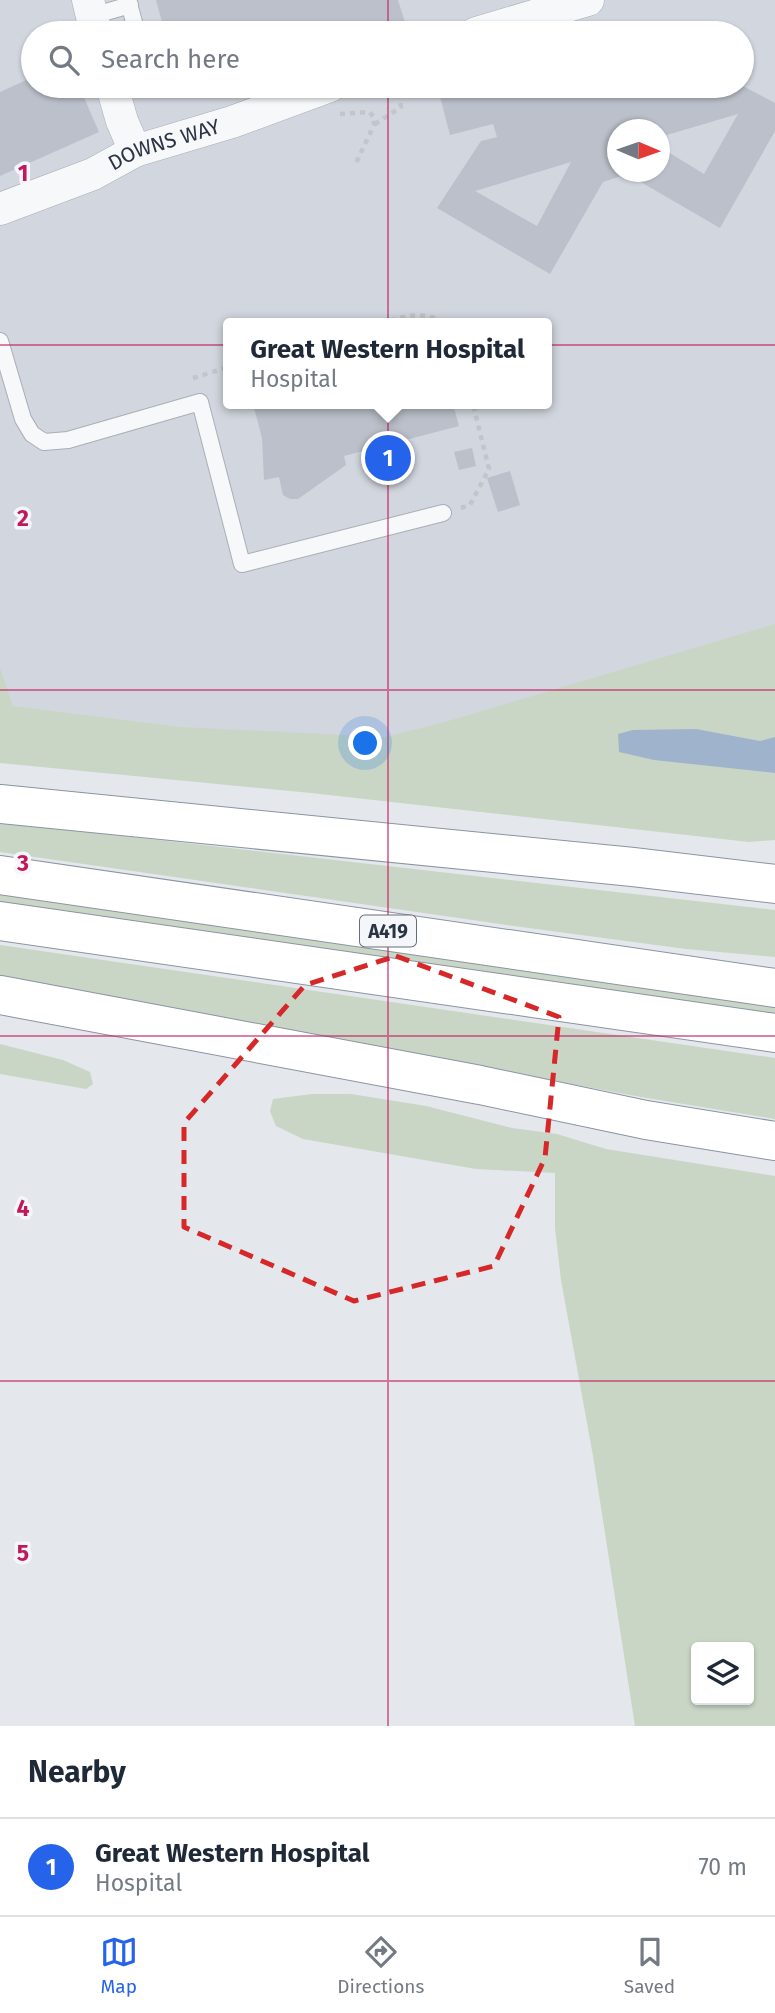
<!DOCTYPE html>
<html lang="en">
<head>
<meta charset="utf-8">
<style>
  body { margin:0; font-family:"Fira Sans",sans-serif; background:#f6f6f7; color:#1f2937 }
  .controls { position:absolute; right:21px; bottom:21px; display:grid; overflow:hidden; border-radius:7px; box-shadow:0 2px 5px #0004 }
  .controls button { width:63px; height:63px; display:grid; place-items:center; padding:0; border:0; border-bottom:2px solid #e0e1e3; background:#fff; color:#1f2937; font:35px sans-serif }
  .compass { position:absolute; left:607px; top:119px; width:63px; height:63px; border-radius:50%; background:#fff; box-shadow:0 2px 5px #0004; rotate:92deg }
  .you { position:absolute; left:366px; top:744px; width:24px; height:24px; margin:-18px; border:5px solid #fff; border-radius:50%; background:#1a73e8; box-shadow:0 0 0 10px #1a73e833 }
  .badge { display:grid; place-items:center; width:46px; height:46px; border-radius:50%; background:#2563eb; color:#fff; font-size:23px; font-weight:700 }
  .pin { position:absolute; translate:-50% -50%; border:4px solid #fff; box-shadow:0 2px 7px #0006 }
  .popup { position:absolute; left:223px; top:318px; width:329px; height:91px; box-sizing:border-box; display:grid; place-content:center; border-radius:7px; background:#fff; filter:drop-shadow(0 2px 5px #0005); font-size:23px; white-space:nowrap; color:#747a83 }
  .popup b { font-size:26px; color:#1f2937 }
  .popup::after { content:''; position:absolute; left:50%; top:100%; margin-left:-14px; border:14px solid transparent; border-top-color:#fff }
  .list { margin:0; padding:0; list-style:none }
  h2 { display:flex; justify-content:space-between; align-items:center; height:91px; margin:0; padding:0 28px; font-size:30px }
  h2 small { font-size:23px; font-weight:400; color:#747a83 }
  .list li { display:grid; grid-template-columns:46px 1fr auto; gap:21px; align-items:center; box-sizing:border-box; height:98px; padding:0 28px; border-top:2px solid #e0e1e3 }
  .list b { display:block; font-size:26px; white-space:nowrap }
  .list p { margin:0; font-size:23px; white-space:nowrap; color:#747a83 }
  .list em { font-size:23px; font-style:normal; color:#747a83 }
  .icon { flex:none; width:38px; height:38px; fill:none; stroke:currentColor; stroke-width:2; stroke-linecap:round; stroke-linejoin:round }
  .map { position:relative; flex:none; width:775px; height:1726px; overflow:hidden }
  .search { position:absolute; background:#fff; box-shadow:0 2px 5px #0004; left:21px; right:21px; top:21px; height:77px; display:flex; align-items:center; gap:18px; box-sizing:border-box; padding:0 24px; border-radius:38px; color:#747a83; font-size:26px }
  .sheet { height:189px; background:#fff }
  nav { display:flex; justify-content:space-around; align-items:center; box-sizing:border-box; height:98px; border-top:2px solid #e0e1e3; background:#fff; font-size:19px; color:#747a83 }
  nav a { display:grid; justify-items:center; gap:4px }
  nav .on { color:#2563eb }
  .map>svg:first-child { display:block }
  .built { fill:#d2d6de; fill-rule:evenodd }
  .green { fill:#c9d6c5; fill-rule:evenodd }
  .water { fill:#9fb4cc }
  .building { fill:#bbc0ca; fill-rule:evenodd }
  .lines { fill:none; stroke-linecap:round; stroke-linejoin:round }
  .service-casing { stroke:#a9aeb7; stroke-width:18 }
  .minor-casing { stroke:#a9aeb7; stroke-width:33 }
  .trunk-casing { stroke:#8b94a3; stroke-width:40 }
  .path { stroke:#c2c5cb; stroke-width:4.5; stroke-dasharray:5 5; stroke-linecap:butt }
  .service { stroke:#f7f8fa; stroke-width:16 }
  .minor { stroke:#f7f8fa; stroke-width:32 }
  .trunk { stroke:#fff; stroke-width:38 }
  .marked { fill:none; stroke:#d62828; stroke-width:5; stroke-dasharray:14 9; stroke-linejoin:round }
  .grid { fill:none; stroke:#c2185b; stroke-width:2; stroke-opacity:0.55 }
  .labels { text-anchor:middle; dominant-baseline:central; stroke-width:7; stroke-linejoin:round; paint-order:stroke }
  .shield { fill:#f4f6f9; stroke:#676e7b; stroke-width:2 }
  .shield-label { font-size:19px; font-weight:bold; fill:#2b3445 }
  .street-label { font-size:21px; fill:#2b3445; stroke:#f4f6f9 }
  .grid-label { font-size:23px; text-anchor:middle; font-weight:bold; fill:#c2185b; stroke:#f4f6f9; stroke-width:7; stroke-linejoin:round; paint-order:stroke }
</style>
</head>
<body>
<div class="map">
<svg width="775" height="1726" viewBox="0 0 775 1726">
  <rect width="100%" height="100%" fill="#e4e7ec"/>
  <path class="built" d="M 0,0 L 775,0 L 775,822 L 0,744 ZM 33,33 L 742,33 L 742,86 L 33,86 ZM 618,130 L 660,130 L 660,172 L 618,172 ZM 229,323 L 547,323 L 547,404 L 229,404 Z"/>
  <g class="green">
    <polygon points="775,624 775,840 749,842 311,793 0,763 0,668 13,706 181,727 385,737 445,722"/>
    <polygon points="0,822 775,910 775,957 686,949 507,925 0,852"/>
    <polygon points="0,892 775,1004 775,1017 0,906"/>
    <polygon points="0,945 775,1058 775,1119 641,1097 0,978"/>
    <polygon points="0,1044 63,1060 90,1072 93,1084 86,1089 0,1074"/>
    <path d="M 312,1094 L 351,1094 L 426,1106 L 512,1128 L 557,1134 L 606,1149 L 775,1176 L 775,1726 L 635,1726 L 593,1456 L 561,1280 L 555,1228 L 555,1173 L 476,1169 L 303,1139 L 276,1126 L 270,1111 L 273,1099 ZM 696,1647 L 749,1647 L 749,1700 L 696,1700 Z"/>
  </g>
  <polygon class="water" points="696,729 760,741 775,737 775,773 654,760 619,752 618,734 633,730"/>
  <g class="building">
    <polygon points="156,0 398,0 408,32 165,33"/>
    <polygon points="712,27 714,33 691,33 691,32"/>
    <polygon points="658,28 660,33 641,33 641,32"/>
    <polygon points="33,77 33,86 79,86 99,132 0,176 0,92"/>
    <polygon points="180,86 213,86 213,87 182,95"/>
    <path d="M 468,86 L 743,86 L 775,103 L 775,131 L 720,228 L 627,174 L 603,182 L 550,274 L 437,208 L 481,141 L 497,137 L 493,124 L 450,135 L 439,93 ZM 738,114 L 704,174 L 660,147 L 660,172 L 618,172 L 618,130 L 660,130 L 660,137 ZM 571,162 L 537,226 L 475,191 Z"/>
    <polygon points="253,404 453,404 459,426 344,456 346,465 298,499 290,499 283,495 279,477 264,480 262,438"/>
    <polygon points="472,448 476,466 459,470 454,452"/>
    <polygon points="510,471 520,505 498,512 487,478"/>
  </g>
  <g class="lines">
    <defs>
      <g id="service">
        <polyline points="128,0 137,33"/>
        <polyline points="92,16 130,5"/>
        <polyline points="0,341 23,419 32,434 44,442 68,440 200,402 242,564 443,513"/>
      </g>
      <g id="minor">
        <polyline points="88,0 96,33"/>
        <polyline points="476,33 588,0"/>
        <polyline points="112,86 122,121 135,151"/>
        <path id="s1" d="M 0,209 L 93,174 L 135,151 L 232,122 L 330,86"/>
      </g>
      <g id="trunk">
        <polyline points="0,804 633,867 775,884"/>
        <polyline points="0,875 775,988"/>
        <polyline points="0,921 775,1033"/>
        <polyline points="0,995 480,1085 646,1120 775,1141"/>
      </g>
    </defs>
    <use href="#service" class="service-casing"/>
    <use href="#minor" class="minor-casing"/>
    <use href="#trunk" class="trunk-casing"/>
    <g class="path">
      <polyline points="357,94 379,86"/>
      <polyline points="340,114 369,112 374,117 374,125 356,163"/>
      <polyline points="375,124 401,107 398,86"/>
      <path d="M 381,323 C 403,317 423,309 444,323"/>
      <polyline points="193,378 229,367"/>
      <polyline points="461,508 470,505 489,469 473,404"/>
    </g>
    <use href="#service" class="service"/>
    <use href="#minor" class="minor"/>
    <use href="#trunk" class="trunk"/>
  </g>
  <path class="marked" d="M 396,956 L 559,1017 L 545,1158 L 494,1266 L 354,1301 L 184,1227 L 184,1123 L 305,985 Z"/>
  <path class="grid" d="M 388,0 L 388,33M 388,86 L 388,1726M 0,345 L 775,345M 0,690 L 775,690M 0,1036 L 775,1036M 0,1381 L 775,1381"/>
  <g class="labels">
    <rect class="shield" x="360" y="915.5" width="56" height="31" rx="5"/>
    <g class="shield-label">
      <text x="388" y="931">A419</text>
    </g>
    <g class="street-label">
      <text stroke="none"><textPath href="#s1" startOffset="177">DOWNS WAY</textPath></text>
    </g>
  </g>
  <g class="grid-label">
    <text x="23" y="181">1</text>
    <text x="23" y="526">2</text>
    <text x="23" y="871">3</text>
    <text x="23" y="1216">4</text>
    <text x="23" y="1561">5</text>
  </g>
</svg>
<div class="controls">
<button><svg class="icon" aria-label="layers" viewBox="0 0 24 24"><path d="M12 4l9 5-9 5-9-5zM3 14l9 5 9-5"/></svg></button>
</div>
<svg class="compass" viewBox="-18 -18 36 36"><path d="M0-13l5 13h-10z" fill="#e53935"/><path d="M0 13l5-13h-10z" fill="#747a83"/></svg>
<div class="you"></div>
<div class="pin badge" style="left:388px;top:458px">1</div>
<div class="popup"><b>Great Western Hospital</b>Hospital</div>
<div class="search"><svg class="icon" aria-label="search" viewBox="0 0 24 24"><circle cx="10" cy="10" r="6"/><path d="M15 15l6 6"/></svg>Search here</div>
</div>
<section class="sheet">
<h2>Nearby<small></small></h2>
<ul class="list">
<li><span class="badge">1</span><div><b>Great Western Hospital</b><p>Hospital</p></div><em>70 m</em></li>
</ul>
</section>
<nav>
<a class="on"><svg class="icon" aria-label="map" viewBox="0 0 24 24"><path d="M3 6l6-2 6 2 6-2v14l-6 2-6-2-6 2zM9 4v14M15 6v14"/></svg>Map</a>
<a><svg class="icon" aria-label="directions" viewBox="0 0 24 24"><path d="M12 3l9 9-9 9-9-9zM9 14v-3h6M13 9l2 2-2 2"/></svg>Directions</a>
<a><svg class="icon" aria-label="saved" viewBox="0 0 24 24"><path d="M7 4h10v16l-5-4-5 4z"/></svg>Saved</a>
</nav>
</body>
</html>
